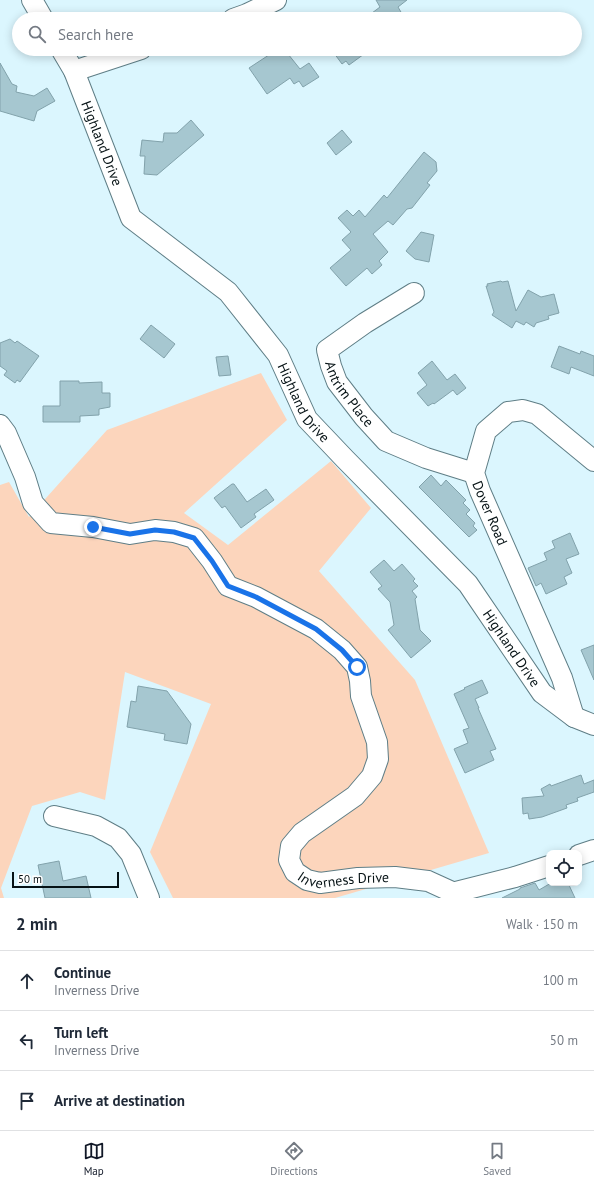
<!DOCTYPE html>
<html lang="en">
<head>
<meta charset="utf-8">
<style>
  body { margin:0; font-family:"PT Sans",sans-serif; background:#f2f2f3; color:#1f2937 }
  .controls { position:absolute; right:12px; bottom:12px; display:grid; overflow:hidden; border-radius:8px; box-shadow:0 2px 10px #0003 }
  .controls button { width:36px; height:36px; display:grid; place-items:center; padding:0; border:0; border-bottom:1px solid #e0e1e3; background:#fff; color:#1f2937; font:20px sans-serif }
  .scale { position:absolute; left:12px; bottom:10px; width:107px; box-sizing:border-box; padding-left:4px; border:2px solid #061215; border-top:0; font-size:11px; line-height:14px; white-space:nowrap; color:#061215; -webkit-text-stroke:3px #fff; paint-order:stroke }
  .stop { position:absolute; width:12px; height:12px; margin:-9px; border:3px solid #1a73e8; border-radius:50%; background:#fff }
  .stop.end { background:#1a73e8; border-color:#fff; box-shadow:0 1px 4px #0008 }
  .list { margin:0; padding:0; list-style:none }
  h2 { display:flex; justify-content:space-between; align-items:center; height:52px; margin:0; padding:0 16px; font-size:17px }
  h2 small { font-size:13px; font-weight:400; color:#747a83 }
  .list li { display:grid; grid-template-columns:26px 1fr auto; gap:12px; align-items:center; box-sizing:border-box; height:60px; padding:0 16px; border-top:1px solid #e0e1e3 }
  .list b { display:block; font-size:15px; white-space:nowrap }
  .list p { margin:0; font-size:13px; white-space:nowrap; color:#747a83 }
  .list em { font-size:13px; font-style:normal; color:#747a83 }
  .icon { flex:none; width:22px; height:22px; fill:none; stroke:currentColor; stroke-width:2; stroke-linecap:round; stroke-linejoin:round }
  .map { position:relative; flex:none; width:594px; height:898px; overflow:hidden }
  .search { position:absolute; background:#fff; box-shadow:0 2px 10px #0003; left:12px; right:12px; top:12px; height:44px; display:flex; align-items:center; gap:10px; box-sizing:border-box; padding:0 14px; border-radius:22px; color:#747a83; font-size:15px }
  .sheet { height:232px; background:#fff }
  nav { display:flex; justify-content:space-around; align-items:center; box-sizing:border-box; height:56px; border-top:1px solid #e0e1e3; background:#fff; font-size:11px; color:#747a83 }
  nav a { display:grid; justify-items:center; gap:2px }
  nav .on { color:#111827 }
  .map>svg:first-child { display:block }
  .green { fill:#fcd5bc }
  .building { fill:#a6c7d0; stroke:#82a2ab }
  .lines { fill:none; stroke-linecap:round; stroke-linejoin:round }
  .minor-casing { stroke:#5f7e86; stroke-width:22 }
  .minor { stroke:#fff; stroke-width:20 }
  .route { stroke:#1a73e8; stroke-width:5 }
  .labels { text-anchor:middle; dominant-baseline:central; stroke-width:4; stroke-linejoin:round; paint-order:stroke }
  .street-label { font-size:14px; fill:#061215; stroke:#fff }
</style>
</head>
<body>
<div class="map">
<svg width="594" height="898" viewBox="0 0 594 898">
  <rect width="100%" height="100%" fill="#dbf6fe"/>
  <polygon class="green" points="261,373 287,420 184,513 228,545 331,461 371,508 319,571 415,680 489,853 335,898 173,898 150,852 211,704 125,672 105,800 80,792 32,806 1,888 4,898 0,898 0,485 9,482 29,517 107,430"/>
  <g class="building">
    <polygon points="376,0 407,0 398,7 405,19 364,19 380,7"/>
    <polygon points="278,49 284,49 300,69 309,63 319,77 303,87 299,81 294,84 290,78 267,94 249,68"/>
    <polygon points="331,49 371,49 349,65 346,61 342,64"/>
    <polygon points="0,63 12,84 17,86 16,92 34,96 47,88 55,101 37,111 34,121 0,111"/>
    <polygon points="191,120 204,135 157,175 144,174 145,156 140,156 142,140 163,142 164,133 177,133"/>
    <polygon points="342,130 352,142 336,155 327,143"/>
    <polygon points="424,152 436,162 437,171 427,183 430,185 412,208 407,209 393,225 388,221 373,234 388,252 379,261 382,265 372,274 367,268 346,286 330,268 351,250 342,240 351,232 338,218 347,210 353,216 359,210 365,217 384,195 387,198"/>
    <polygon points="421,232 434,235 429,262 415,259 406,251"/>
    <polygon points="501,281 502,282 508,281 516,311 528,290 541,297 554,294 559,313 548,316 549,319 536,323 534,327 526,322 524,325 516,321 512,328 492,315 494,312 486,286 488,286 487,284"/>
    <polygon points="151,325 175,344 164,358 140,339"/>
    <polygon points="10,339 15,343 17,341 39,356 20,382 17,380 15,383 4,375 7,371 0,366 0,343"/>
    <polygon points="559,346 580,354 581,351 594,356 594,376 571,367 569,374 551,367"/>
    <polygon points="228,356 231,375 219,376 216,357"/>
    <polygon points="432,361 447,380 455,374 466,388 457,395 453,390 434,404 433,403 428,406 417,393 427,385 418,373"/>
    <polygon points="60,381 79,381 79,383 102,382 102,393 110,393 110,407 99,409 99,415 80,416 80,422 43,422 43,406 60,406"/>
    <polygon points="431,475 441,486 446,480 466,500 463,503 470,510 466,514 475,523 473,526 477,530 469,537 419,487"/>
    <polygon points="232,484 234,484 247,502 266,489 274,500 254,514 256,517 241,528 225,506 222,508 214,498"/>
    <polygon points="570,533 579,554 566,559 572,573 564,577 567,584 546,594 541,583 536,586 528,568 547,560 544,553 555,548 552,541"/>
    <polygon points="384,560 394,571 402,564 415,579 413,581 418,586 412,591 417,597 415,599 420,630 431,641 411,658 388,630 394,625 390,602 378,589 382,586 370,572"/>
    <polygon points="594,645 594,680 581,650"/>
    <polygon points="482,680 488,693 475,699 479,708 478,708 496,749 490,751 494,760 465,773 454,749 468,743 463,730 469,728 454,694 465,689 464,688"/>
    <polygon points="138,686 167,691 191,724 187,744 164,740 165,734 127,727 131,701 136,702"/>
    <polygon points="581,775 584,784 594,780 594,792 577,798 578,801 566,805 567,808 542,817 529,819 528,813 523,814 522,798 544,796 541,789 550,784 551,786"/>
    <polygon points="59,861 63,881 86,876 91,898 45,898 38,865"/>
    <polygon points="535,883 539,890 551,883 568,883 575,898 502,898 520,889 520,888"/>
  </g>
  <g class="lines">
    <defs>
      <g id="minor">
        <polyline points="32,0 43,19"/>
        <polyline points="233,19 247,14 276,0"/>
        <path id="s1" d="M 61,49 L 74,71 L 131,218 L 228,292 L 278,355 L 307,419 L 345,459 L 468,584 L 542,693 L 574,717 L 594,725"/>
        <polyline points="74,71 141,49"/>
        <path id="s2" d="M 414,293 L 365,323 L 327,350 L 331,366 L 337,382 L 364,417 L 386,441 L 426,458 L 474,473"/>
        <path id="s3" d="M 0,425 L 6,433 L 25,477 L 33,503 L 51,523 L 93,527 L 130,534 L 155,530 L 174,532 L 194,538 L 212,561 L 228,586 L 256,597 L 316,629 L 342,650 L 357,667 L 360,681 L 361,696 L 377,742 L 378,759 L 372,776 L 355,796 L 302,833 L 291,846 L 289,860 L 295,872 L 307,880 L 320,883 L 358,878 L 395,877 L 428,881 L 461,896 L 462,898"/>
        <polyline points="574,717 562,678 480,491 474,473 486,431 508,412 523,410 537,414 594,461"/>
        <polyline points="54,816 96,826 118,838 131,854 149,898"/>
        <polyline points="579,855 594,850"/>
        <polyline points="452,893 515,877 549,866"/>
      </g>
    </defs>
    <use href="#minor" class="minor-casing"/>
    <use href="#minor" class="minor"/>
  </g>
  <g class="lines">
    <polyline class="route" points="93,527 130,534 155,530 174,532 194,538 212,561 228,586 256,597 316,629 342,650 357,667"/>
  </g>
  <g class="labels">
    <g class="street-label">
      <text stroke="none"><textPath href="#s1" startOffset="103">Highland Drive</textPath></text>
      <text stroke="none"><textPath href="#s2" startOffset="154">Antrim Place</textPath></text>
      <text stroke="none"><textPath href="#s1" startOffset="440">Highland Drive</textPath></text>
      <text transform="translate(490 513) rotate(67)">Dover Road</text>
      <text stroke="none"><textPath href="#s1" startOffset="764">Highland Drive</textPath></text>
      <text stroke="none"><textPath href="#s3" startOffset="770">Inverness Drive</textPath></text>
    </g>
  </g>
</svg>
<div class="controls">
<button><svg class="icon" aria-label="locate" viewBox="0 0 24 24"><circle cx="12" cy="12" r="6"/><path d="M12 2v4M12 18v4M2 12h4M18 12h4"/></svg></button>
</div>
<div class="scale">50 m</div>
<div class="stop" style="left:357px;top:667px"></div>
<div class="stop end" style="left:93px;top:527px"></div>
<div class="search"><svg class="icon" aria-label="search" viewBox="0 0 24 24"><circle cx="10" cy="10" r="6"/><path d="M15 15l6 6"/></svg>Search here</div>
</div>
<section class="sheet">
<h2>2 min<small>Walk · 150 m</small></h2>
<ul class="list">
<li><svg class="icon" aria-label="ahead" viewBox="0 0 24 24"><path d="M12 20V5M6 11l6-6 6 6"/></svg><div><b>Continue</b><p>Inverness Drive</p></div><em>100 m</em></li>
<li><svg class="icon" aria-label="left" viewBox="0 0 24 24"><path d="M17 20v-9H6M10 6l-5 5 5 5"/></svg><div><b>Turn left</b><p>Inverness Drive</p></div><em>50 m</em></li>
<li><svg class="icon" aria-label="arrive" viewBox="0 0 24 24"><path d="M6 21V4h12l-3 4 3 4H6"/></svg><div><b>Arrive at destination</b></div></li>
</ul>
</section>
<nav>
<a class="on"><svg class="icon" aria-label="map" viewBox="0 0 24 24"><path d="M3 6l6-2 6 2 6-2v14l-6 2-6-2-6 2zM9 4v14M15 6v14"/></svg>Map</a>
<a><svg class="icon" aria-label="directions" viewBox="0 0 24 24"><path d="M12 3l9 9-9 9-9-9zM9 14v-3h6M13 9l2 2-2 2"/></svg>Directions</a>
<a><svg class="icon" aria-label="saved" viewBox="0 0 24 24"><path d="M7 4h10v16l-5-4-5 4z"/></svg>Saved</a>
</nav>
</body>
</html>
